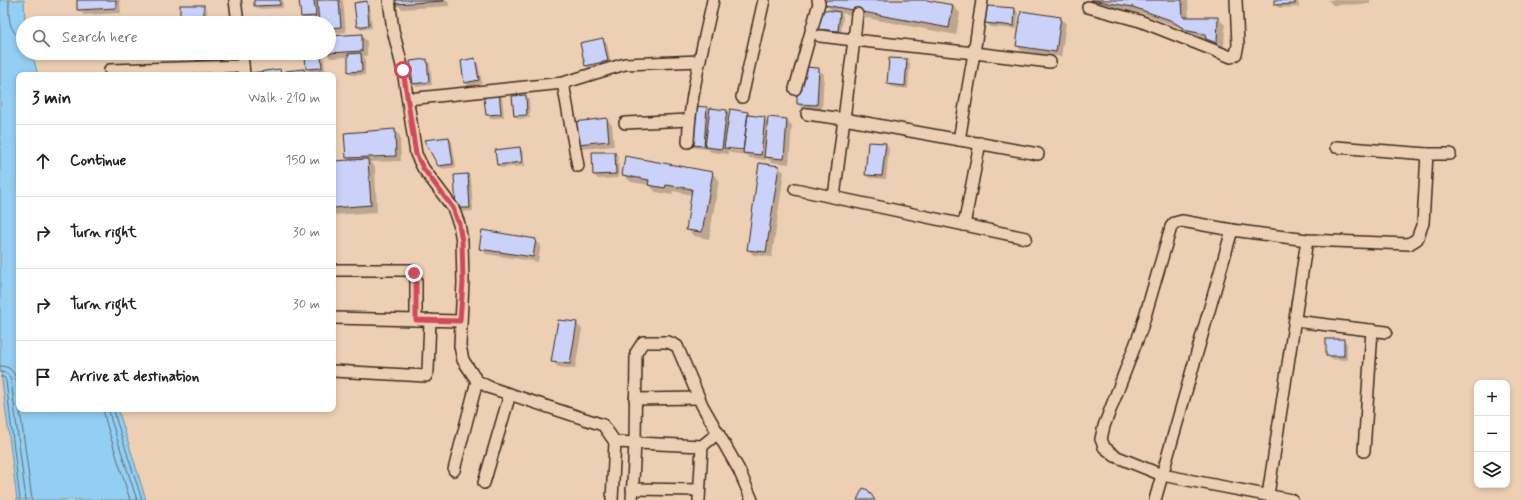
<!DOCTYPE html>
<html lang="en">
<head>
<meta charset="utf-8">
<style>
  body { margin:0; font-family:Mynerve,sans-serif; background:#f2f2f2; color:#222 }
  .controls { position:absolute; right:12px; bottom:12px; display:grid; overflow:hidden; border-radius:8px; box-shadow:0 2px 6px #0003 }
  .controls button { width:36px; height:36px; display:grid; place-items:center; padding:0; border:0; border-bottom:1px solid #e0e0e0; background:#fff; color:#222; font:20px sans-serif }
  .stop { position:absolute; width:12px; height:12px; margin:-9px; border:3px solid #d1495b; border-radius:50%; background:#fff }
  .stop.end { background:#d1495b; border-color:#fff; box-shadow:0 1px 4px #0008 }
  .list { margin:0; padding:0; list-style:none }
  h2 { display:flex; justify-content:space-between; align-items:center; height:52px; margin:0; padding:0 16px; font-size:17px }
  h2 small { font-size:13px; font-weight:400; color:#767676 }
  .list li { display:grid; grid-template-columns:26px 1fr auto; gap:12px; align-items:center; box-sizing:border-box; height:72px; padding:0 16px; border-top:1px solid #e0e0e0 }
  .list b { display:block; font-size:15px; white-space:nowrap }
  .list em { font-size:13px; font-style:normal; color:#767676 }
  .icon { flex:none; width:22px; height:22px; fill:none; stroke:currentColor; stroke-width:2; stroke-linecap:round; stroke-linejoin:round }
  .map { position:relative; flex:none; width:1522px; height:500px; overflow:hidden }
  .search { position:absolute; background:#fff; box-shadow:0 2px 6px #0003; left:16px; top:16px; width:320px; height:44px; display:flex; align-items:center; gap:10px; box-sizing:border-box; padding:0 14px; border-radius:22px; color:#767676; font-size:15px }
  .panel { position:absolute; background:#fff; box-shadow:0 2px 6px #0003; left:16px; top:72px; width:320px; height:340px; border-radius:8px }
  .map>svg:first-child { display:block }
  .water { fill:#92cff3; stroke:#6f8d9e }
  .shadow { fill:#0003; fill-rule:evenodd }
  .lines { fill:none; stroke-linecap:round; stroke-linejoin:round }
  .shore { stroke:#5e6c73; stroke-width:1 }
  .building { fill:#cad2fa; stroke:#3b2a1e }
  .minor-casing { stroke:#3b2a1e; stroke-width:14 }
  .minor { stroke:#edd0b4; stroke-width:11 }
  .route { stroke:#d1495b; stroke-width:5 }
</style>
</head>
<body>
<div class="map">
<svg width="1522" height="500" viewBox="0 0 1522 500">
  <rect width="100%" height="100%" fill="#edd0b4"/>
  <filter id="ink" filterUnits="userSpaceOnUse"><feTurbulence type="fractalNoise" baseFrequency=".025" numOctaves="2"/><feDisplacementMap in="SourceGraphic" scale="8" xChannelSelector="R" yChannelSelector="G"/><feConvolveMatrix kernelMatrix="1 2 1 2 8 2 1 2 1" color-interpolation-filters="sRGB"/></filter>
  <g filter="url(#ink)">
    <polygon class="water" points="0,0 24,0 25,23 23,23 23,53 32,53 38,75 19,75 19,409 118,409 146,500 17,500 0,364"/>
    <g class="shadow">
      <polygon points="78,0 120,0 121,13 84,15 78,10"/>
      <polygon points="255,0 283,0 283,8 258,9 255,5"/>
      <polygon points="300,0 343,0 346,32 329,34 329,23 320,23 319,19 305,20 302,17"/>
      <polygon points="396,0 448,0 449,6 402,9 396,4"/>
      <polygon points="827,0 931,0 930,2 953,6 960,13 956,35 841,13 843,16 841,34 821,32 817,29 833,12 826,5"/>
      <polygon points="1088,0 1188,0 1189,18 1218,18 1225,25 1224,49 1214,46 1209,40 1196,38 1178,27 1141,13 1094,6"/>
      <polygon points="1275,0 1298,0 1299,7 1279,8 1275,4"/>
      <polygon points="1328,0 1370,0 1370,4 1333,5"/>
      <polygon points="367,2 370,6 372,28 361,30 358,26"/>
      <polygon points="203,6 207,9 207,22 184,22 181,19"/>
      <polygon points="988,7 1015,9 1018,13 1017,29 990,27 986,23"/>
      <polygon points="1061,18 1066,24 1061,57 1022,51 1017,46"/>
      <polygon points="361,35 367,41 367,56 363,56 365,58 365,75 352,75 349,71 349,57 331,58 326,53 329,53 329,37"/>
      <polygon points="603,40 607,43 611,65 589,69 586,66"/>
      <polygon points="196,53 222,53 223,60 201,63 197,60"/>
      <polygon points="250,53 278,53 279,55 253,56"/>
      <polygon points="321,56 324,59 325,71 311,72 307,69"/>
      <polygon points="426,60 430,63 432,85 417,87 414,83"/>
      <polygon points="475,60 478,63 482,83 469,86 465,82"/>
      <polygon points="906,60 910,63 908,89 892,87 888,84"/>
      <polygon points="818,69 824,74 822,110 803,109 798,104 805,80"/>
      <polygon points="498,92 502,96 504,117 491,119 487,115 485,98"/>
      <polygon points="525,96 529,99 530,114 517,115 517,117 530,116 530,118 519,119 515,116"/>
      <path d="M 694,107 L 707,108 L 710,111 L 727,111 L 730,114 L 748,113 L 752,117 L 764,118 L 768,123 L 787,120 L 792,126 L 789,164 L 771,162 L 766,157 L 766,160 L 750,158 L 747,155 L 731,153 L 728,150 L 728,154 L 711,152 L 707,148 L 707,149 L 695,148 L 691,145 ZM 730,148 L 748,150 L 747,152 L 730,150 Z"/>
      <polygon points="607,119 612,125 614,146 583,149 578,144"/>
      <polygon points="395,130 400,136 401,161 370,162 375,167 377,212 333,215 333,162 350,161 347,158"/>
      <polygon points="449,138 452,142 456,167 443,169 439,166"/>
      <polygon points="885,144 889,148 886,179 869,178 866,174"/>
      <polygon points="520,148 523,152 525,166 501,168 497,164"/>
      <polygon points="593,153 615,153 618,156 619,178 598,179 594,175"/>
      <polygon points="778,167 784,172 772,257 753,255 748,249"/>
      <polygon points="712,173 719,180 709,239 694,236 687,229 692,195 673,191 672,195 656,192 649,185 631,182 623,175"/>
      <polygon points="467,175 471,179 473,211 461,212 457,208"/>
      <polygon points="535,240 541,245 538,262 486,254 481,248"/>
      <polygon points="576,323 582,329 575,369 558,367 552,361"/>
      <polygon points="1344,340 1347,344 1347,360 1331,359 1327,356"/>
    </g>
    <g class="lines">
      <g class="shore">
        <path d="M 9,0 C 9,14 7,33 23,38"/>
        <path d="M 0,366 C 18,366 17,384 19,398"/>
        <polyline points="0,372 7,373 11,380 26,500"/>
        <polyline points="0,377 4,377 6,381 20,500"/>
        <polyline points="20,409 32,500"/>
        <polyline points="103,409 106,422 130,500"/>
        <polyline points="109,409 111,420 137,500"/>
        <polyline points="114,409 116,419 142,500"/>
      </g>
    </g>
    <g class="building">
      <polygon points="77,0 116,0 116,8 77,10"/>
      <polygon points="254,0 280,0 280,5 254,6"/>
      <polygon points="299,0 314,0 316,16 301,17"/>
      <polygon points="317,0 339,0 341,27 329,28 329,23 319,23"/>
      <polygon points="395,0 444,0 444,1 395,4"/>
      <polygon points="826,0 926,0 953,5 949,28 825,5"/>
      <polygon points="1091,0 1182,0 1183,17 1218,17 1217,43 1206,39 1205,34 1188,31 1170,20 1133,7"/>
      <polygon points="1274,0 1295,0 1295,4 1274,5"/>
      <polygon points="367,1 369,25 357,27 354,3"/>
      <rect x="180" y="5" width="24" height="14"/>
      <polygon points="987,6 1015,8 1014,26 985,23"/>
      <polygon points="818,9 840,12 838,31 816,29"/>
      <polygon points="1021,11 1061,17 1056,52 1016,46"/>
      <polygon points="362,34 362,51 329,53 329,36"/>
      <polygon points="603,38 608,61 585,66 580,43"/>
      <polygon points="195,53 220,53 220,57 196,60"/>
      <polygon points="361,53 362,71 348,72 348,54"/>
      <polygon points="321,55 322,68 306,69 305,56"/>
      <polygon points="475,58 479,80 464,83 461,61"/>
      <polygon points="889,58 907,59 905,86 887,84"/>
      <polygon points="427,59 429,82 413,84 410,61"/>
      <polygon points="804,67 819,68 817,105 797,104 797,91 800,92 801,79 804,79"/>
      <polygon points="280,69 281,75 251,75 251,73"/>
      <polygon points="304,69 305,75 285,75 285,71"/>
      <polygon points="499,91 501,114 486,115 484,98 486,97 485,93"/>
      <polygon points="526,95 527,115 514,116 512,96"/>
      <polygon points="693,106 707,107 704,146 690,145"/>
      <polygon points="710,108 727,110 722,149 705,147"/>
      <polygon points="730,109 748,112 743,150 724,148"/>
      <polygon points="748,115 765,117 761,155 743,153"/>
      <polygon points="768,117 787,119 784,159 764,157"/>
      <polygon points="607,118 609,141 577,144 574,122"/>
      <polygon points="395,129 396,156 346,158 344,133"/>
      <polygon points="449,137 453,164 438,166 424,140"/>
      <polygon points="868,142 886,143 882,176 865,175"/>
      <polygon points="520,147 522,162 497,165 495,150"/>
      <polygon points="592,152 615,152 616,174 593,175"/>
      <polygon points="625,156 713,172 702,232 686,230 692,189 666,185 665,188 648,185 649,180 622,175"/>
      <polygon points="368,159 371,205 333,208 333,161"/>
      <polygon points="759,163 779,166 766,252 747,250"/>
      <polygon points="468,174 470,208 456,208 454,175"/>
      <polygon points="482,230 536,239 533,257 479,249"/>
      <polygon points="558,320 577,322 570,364 551,362"/>
      <rect x="1326" y="339" width="18" height="17"/>
      <polygon points="863,488 868,490 875,500 857,500"/>
    </g>
    <g class="lines">
      <defs>
        <g id="minor">
          <polyline points="235,0 238,23"/>
          <polyline points="389,0 393,30 403,70 416,154 423,168 453,208 459,224 462,241 463,282 460,346 463,360 477,381 491,388 603,425 615,442 612,500"/>
          <polyline points="982,0 974,53 854,40 844,119 1038,154"/>
          <polyline points="1088,7 1140,21 1231,57 1236,54 1238,45 1236,0"/>
          <polyline points="820,36 854,40 857,14"/>
          <polyline points="242,53 244,75"/>
          <polyline points="110,70 243,66"/>
          <polyline points="563,83 578,166"/>
          <polyline points="795,89 819,3 818,0"/>
          <polyline points="742,97 764,0"/>
          <polyline points="408,99 563,83 625,64 700,61"/>
          <polyline points="807,114 844,119 834,197"/>
          <polyline points="625,123 689,120"/>
          <polyline points="959,140 974,53 1050,62"/>
          <path d="M 688,142 C 690,94 703,47 713,0"/>
          <polyline points="1336,147 1427,154 1450,154"/>
          <polyline points="795,189 1026,238"/>
          <polyline points="964,225 980,143"/>
          <polyline points="333,270 411,270 414,273 416,279 416,320"/>
          <polyline points="333,318 460,321"/>
          <polyline points="1295,321 1386,332"/>
          <polyline points="333,371 426,376 428,371 430,320"/>
          <polyline points="635,399 699,398"/>
          <polyline points="615,442 702,446 699,500"/>
          <polyline points="702,446 718,433"/>
          <polyline points="1364,451 1372,330"/>
          <polyline points="454,470 477,381"/>
          <polyline points="484,483 510,394"/>
          <polyline points="632,489 699,490"/>
          <polyline points="1268,495 1307,240"/>
          <polyline points="632,500 635,443 636,353 643,342 668,342 677,346 702,405 739,470 752,500"/>
          <polyline points="1155,500 1232,230"/>
          <polyline points="1292,500 1162,475 1115,456 1104,447 1101,439 1104,426 1141,330 1171,227 1174,223 1182,221 1232,230 1307,240 1409,244 1417,239 1423,223 1427,154"/>
        </g>
      </defs>
      <use href="#minor" class="minor-casing"/>
      <use href="#minor" class="minor"/>
    </g>
  </g>
  <g class="lines" filter="url(#ink)">
    <polyline class="route" points="403,70 416,154 423,168 453,208 459,224 462,241 463,282 460,321 416,320 416,279 414,273"/>
  </g>
</svg>
<div class="controls">
<button>+</button>
<button>−</button>
<button><svg class="icon" aria-label="layers" viewBox="0 0 24 24"><path d="M12 4l9 5-9 5-9-5zM3 14l9 5 9-5"/></svg></button>
</div>
<div class="stop" style="left:403px;top:70px"></div>
<div class="stop end" style="left:414px;top:273px"></div>
<div class="search"><svg class="icon" aria-label="search" viewBox="0 0 24 24"><circle cx="10" cy="10" r="6"/><path d="M15 15l6 6"/></svg>Search here</div>
<section class="panel">
<h2>3 min<small>Walk · 210 m</small></h2>
<ul class="list">
<li><svg class="icon" aria-label="ahead" viewBox="0 0 24 24"><path d="M12 20V5M6 11l6-6 6 6"/></svg><div><b>Continue</b></div><em>150 m</em></li>
<li><svg class="icon" aria-label="right" viewBox="0 0 24 24"><path d="M7 20v-9h11M14 6l5 5-5 5"/></svg><div><b>Turn right</b></div><em>30 m</em></li>
<li><svg class="icon" aria-label="right" viewBox="0 0 24 24"><path d="M7 20v-9h11M14 6l5 5-5 5"/></svg><div><b>Turn right</b></div><em>30 m</em></li>
<li><svg class="icon" aria-label="arrive" viewBox="0 0 24 24"><path d="M6 21V4h12l-3 4 3 4H6"/></svg><div><b>Arrive at destination</b></div></li>
</ul>
</section>
</div>
</body>
</html>
